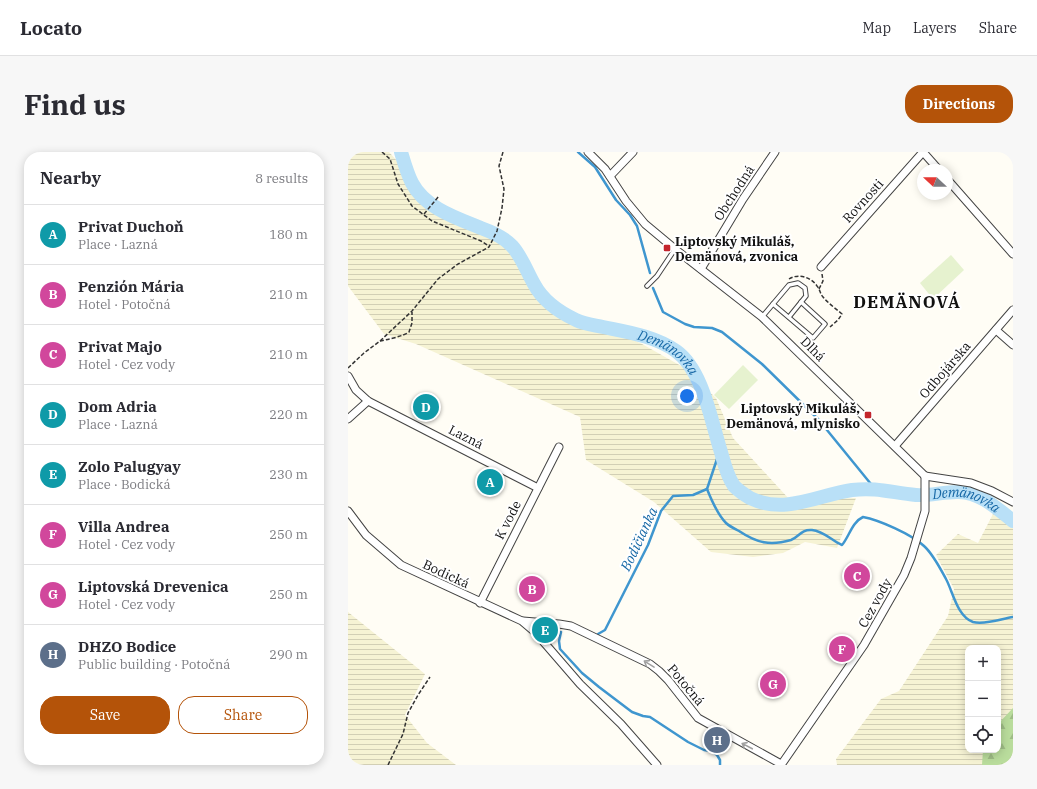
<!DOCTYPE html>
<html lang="en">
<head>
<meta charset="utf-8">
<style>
  body { margin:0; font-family:"IBM Plex Serif",serif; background:#f7f7f7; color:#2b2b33 }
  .controls { position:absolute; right:12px; bottom:12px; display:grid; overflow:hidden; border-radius:8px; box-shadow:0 2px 10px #0003 }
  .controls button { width:36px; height:36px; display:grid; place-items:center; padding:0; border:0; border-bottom:1px solid #e1e1e2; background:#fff; color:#2b2b33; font:20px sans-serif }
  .compass { position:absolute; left:569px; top:12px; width:36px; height:36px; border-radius:50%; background:#fff; box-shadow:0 2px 10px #0003; rotate:292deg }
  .you { position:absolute; left:339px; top:244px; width:14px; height:14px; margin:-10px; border:3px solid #fff; border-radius:50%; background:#1a73e8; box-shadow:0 0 0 6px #1a73e833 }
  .badge { display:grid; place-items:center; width:26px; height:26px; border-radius:50%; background:#b45309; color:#fff; font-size:13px; font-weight:700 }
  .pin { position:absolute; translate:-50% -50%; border:2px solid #fff; box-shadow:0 1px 4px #0006 }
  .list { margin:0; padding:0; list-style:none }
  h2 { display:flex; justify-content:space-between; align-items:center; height:52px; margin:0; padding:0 16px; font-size:17px }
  h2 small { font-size:13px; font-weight:400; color:#7c7c81 }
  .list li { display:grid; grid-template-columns:26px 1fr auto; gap:12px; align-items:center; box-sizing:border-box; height:60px; padding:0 16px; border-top:1px solid #e1e1e2 }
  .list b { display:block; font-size:15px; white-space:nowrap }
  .list p { margin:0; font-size:13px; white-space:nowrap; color:#7c7c81 }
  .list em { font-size:13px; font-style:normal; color:#7c7c81 }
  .actions { display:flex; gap:8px; padding:12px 16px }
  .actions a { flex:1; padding:9px 0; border:1px solid #b45309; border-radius:16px; text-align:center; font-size:14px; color:#b45309 }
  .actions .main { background:#b45309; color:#fff }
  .icon { flex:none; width:22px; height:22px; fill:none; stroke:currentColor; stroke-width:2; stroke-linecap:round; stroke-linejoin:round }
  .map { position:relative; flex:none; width:665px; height:613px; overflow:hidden; border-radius:16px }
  header { display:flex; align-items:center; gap:24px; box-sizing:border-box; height:56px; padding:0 20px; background:#fff; border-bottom:1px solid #e1e1e2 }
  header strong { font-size:19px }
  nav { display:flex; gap:22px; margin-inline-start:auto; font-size:14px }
  .intro { display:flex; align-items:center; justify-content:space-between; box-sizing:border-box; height:96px; padding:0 24px }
  h1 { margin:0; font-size:28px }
  .button { padding:10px 18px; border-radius:16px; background:#b45309; color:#fff; font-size:14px; font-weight:700 }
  main { display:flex; gap:24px; padding:0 24px }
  aside { flex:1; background:#fff; border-radius:16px; box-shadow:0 2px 10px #0003 }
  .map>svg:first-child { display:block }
  .farmland { fill:url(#farmland-rules); fill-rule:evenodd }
  .forest { fill:url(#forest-firs) }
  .pitch { fill:#e6f2cf }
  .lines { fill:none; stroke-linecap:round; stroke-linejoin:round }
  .stream { stroke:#3f96cf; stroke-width:2.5 }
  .river { stroke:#b9e0f7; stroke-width:14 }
  .service-casing { stroke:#444; stroke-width:5.5 }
  .minor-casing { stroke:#444; stroke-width:9 }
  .path { stroke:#333; stroke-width:1.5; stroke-dasharray:4 2; stroke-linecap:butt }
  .service { stroke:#fff; stroke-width:3.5 }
  .minor { stroke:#fff; stroke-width:7 }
  .oneway { stroke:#a0a0a0 }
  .poi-dot { fill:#c4262e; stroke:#fff; stroke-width:1.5 }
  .labels { text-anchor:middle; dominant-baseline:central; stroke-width:4; stroke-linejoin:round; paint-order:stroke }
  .street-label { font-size:13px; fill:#111; stroke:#fff }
  .poi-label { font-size:13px; font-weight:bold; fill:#111; stroke:#fff; text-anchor:start }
  .water-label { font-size:14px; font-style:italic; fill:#1768a6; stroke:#fff }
  .district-label { font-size:17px; font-weight:bold; letter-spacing:1px; fill:#111; stroke:#fff }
</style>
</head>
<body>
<header>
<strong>Locato</strong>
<nav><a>Map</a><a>Layers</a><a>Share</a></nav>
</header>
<div class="intro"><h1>Find us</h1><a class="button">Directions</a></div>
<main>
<aside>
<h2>Nearby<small>8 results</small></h2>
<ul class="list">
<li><span class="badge" style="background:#0f9aa8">A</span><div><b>Privat Duchoň</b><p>Place · Lazná</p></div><em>180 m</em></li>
<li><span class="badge" style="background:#d1479c">B</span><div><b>Penzión Mária</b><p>Hotel · Potočná</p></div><em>210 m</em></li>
<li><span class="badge" style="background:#d1479c">C</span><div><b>Privat Majo</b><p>Hotel · Cez vody</p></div><em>210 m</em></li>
<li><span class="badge" style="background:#0f9aa8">D</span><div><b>Dom Adria</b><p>Place · Lazná</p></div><em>220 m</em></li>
<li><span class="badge" style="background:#0f9aa8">E</span><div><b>Zolo Palugyay</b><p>Place · Bodická</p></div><em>230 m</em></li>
<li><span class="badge" style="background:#d1479c">F</span><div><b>Villa Andrea</b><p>Hotel · Cez vody</p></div><em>250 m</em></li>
<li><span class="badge" style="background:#d1479c">G</span><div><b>Liptovská Drevenica</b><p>Hotel · Cez vody</p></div><em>250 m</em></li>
<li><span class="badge" style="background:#5c6f8a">H</span><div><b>DHZO Bodice</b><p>Public building · Potočná</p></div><em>290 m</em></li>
</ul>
<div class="actions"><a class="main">Save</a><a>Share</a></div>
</aside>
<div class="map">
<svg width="665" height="613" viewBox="0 0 665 613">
  <defs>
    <pattern id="farmland-rules" width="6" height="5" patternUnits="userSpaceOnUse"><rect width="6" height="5" fill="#f6f3d4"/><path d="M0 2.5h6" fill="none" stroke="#d2cfb5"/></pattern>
    <pattern id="forest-firs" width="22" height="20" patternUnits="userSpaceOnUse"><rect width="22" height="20" fill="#b9dc9c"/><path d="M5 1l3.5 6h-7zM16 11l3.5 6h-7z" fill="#9ebc85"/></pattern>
  </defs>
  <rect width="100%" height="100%" fill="#fffdf5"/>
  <g class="farmland">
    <polygon points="0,0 41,0 104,70 156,92 180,110 204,150 294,192 335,215 368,246 385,286 442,348 508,346 489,396 457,390 435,401 405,405 363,400 306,350 238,308 232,265 68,192 36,182 0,134"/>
    <path d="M 645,362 L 665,374 L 665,613 L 489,613 L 488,607 L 533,547 L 551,539 L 600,464 L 606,437 L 588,403 L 610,382 L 630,391 ZM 620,496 L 650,496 L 650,598 L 620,598 Z"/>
    <polygon points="0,460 77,522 57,563 79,591 108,613 0,613"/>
  </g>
  <polygon class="forest" points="665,556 665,613 634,613 635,598 650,598 650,572"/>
  <g class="pitch">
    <polygon points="603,103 616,118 585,147 572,131"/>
    <polygon points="395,213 410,228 381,257 366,243"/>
  </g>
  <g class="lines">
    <g class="stream">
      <polyline points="230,0 247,15 268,48 282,63 289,74 302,121"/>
      <polyline points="305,136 315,160 337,172 346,175 364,176 374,180 414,212 470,267 527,337"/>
      <path d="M 359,337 C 363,347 370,363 378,371 C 381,374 387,377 391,379 C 409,391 422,394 443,388 C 451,385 453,377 464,378 C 476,379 484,389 494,393 C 501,385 504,370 515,365 C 531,368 563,382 576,394 C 585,402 592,416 598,427 C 605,440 609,464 625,470 C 637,473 653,467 665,465"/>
      <polyline points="213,480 211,489 212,497 234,521 251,535 284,560 295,564 302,565 340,590 356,598 363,599 369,603 372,608 372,613"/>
      <polyline points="250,482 257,478 300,393 313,359 325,344 345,343 359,337 372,298"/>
    </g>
    <path class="river" id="s1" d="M 53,0 C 56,10 59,21 64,31 C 77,56 108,66 133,76 C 144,80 156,85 164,94 C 174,105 179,120 186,132 C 195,149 211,160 228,168 C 236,172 246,173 255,175 C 279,180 307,184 328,199 C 355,218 363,269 373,300 C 376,311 379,324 386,334 C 390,338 397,343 402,346 C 437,363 470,343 504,338 C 529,335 545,341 568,343 C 581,344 595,340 609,340 C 630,339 649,356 665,369"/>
    <defs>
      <g id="service">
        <polyline points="299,134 309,124 327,97"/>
        <polyline points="425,152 465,186 477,172 453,150"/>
        <polyline points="414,165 441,133 450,131 457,136 458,144 441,165"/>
      </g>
      <g id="minor">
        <polyline points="240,0 257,17 278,49 297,72 327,97 414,165 577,324"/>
        <polyline points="262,24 285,0"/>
        <polyline points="599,27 665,102"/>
        <polyline points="473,115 575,0 591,18"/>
        <polyline points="353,117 395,47 427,0"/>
        <polyline points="648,178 665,193"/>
        <polyline points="0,224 8,238 20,249 190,336"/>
        <polyline points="0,267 20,249"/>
        <polyline points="547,294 665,158"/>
        <polyline points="577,324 623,331 644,339 665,350"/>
        <polyline points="0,359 18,383 53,413 174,469 187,480 232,532 273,572 309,613"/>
        <polyline points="132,451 211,295"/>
        <polyline points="175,469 211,472 223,474 302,512 311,519 320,528 350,566 433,612"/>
        <polyline points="197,491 203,471"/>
        <polyline points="433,613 516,493 556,423 563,406 577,359 577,324"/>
      </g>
    </defs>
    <use href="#service" class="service-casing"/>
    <use href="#minor" class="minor-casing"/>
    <g class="path">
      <polyline points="34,0 42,7 50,32 64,54 84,69 133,89 141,94"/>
      <polyline points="76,62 91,44"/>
      <path d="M 441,127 C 450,121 463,125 469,134 C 472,137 472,142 475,145 C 480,151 488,157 494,162 L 490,168 L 482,175"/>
      <polyline points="471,137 475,129 474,122"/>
      <path d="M 32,189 C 38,188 56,184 61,180 L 64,171 L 64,160"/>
      <polyline points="0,216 16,201 32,189 64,159 90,127 110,112 141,95 149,79 154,56 156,37 151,14 155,0"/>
      <polyline points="40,613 55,582 60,561 70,543 82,525"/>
    </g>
    <use href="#service" class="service"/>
    <use href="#minor" class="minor"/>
  </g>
  <defs><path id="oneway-shaft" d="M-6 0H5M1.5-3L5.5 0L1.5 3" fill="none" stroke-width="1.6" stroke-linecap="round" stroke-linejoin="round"/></defs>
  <g class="oneway">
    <use href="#oneway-shaft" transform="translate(301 512) rotate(-148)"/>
    <use href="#oneway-shaft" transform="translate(399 594) rotate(-152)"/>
  </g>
  <g class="poi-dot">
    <rect x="315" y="92" width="8" height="8" rx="2"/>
    <rect x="516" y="259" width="8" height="8" rx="2"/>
  </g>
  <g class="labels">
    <g class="street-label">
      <text transform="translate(386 41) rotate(-57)">Obchodná</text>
      <text transform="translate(515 49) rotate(-48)">Rovnosti</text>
      <text transform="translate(465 197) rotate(45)">Dlhá</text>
      <text transform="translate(597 218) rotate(-49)">Odbojárska</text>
      <text transform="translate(118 285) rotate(27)">Lazná</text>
      <text transform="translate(160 368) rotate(-63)">K vode</text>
      <text transform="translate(98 422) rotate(25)">Bodická</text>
      <text transform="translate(527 451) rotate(-61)">Cez vody</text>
      <text transform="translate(338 533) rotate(50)">Potočná</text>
    </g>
    <g class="poi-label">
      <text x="327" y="89">Liptovský Mikuláš,<tspan x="327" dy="15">Demänová, zvonica</tspan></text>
      <text x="512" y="256" text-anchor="end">Liptovský Mikuláš,<tspan x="512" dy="15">Demänová, mlynisko</tspan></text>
    </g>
    <g class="water-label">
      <text stroke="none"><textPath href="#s1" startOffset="353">Demänovka</textPath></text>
      <text stroke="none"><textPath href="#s1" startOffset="749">Demänovka</textPath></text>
      <text transform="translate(291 387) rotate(-65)">Bodičianka</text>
    </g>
    <g class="district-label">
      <text x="559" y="150">DEMÄNOVÁ</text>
    </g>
  </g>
</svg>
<div class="controls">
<button>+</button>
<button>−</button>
<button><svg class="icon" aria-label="locate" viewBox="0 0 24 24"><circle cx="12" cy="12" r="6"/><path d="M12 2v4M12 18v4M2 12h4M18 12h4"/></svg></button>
</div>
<svg class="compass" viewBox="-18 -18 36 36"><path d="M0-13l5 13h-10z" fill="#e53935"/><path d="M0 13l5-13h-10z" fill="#7c7c81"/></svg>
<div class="you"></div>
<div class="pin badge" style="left:142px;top:330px;background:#0f9aa8">A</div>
<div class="pin badge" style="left:184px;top:437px;background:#d1479c">B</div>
<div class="pin badge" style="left:509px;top:424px;background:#d1479c">C</div>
<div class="pin badge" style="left:78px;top:255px;background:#0f9aa8">D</div>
<div class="pin badge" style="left:197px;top:478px;background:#0f9aa8">E</div>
<div class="pin badge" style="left:494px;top:497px;background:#d1479c">F</div>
<div class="pin badge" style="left:425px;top:532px;background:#d1479c">G</div>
<div class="pin badge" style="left:369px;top:588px;background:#5c6f8a">H</div>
</div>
</main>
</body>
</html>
